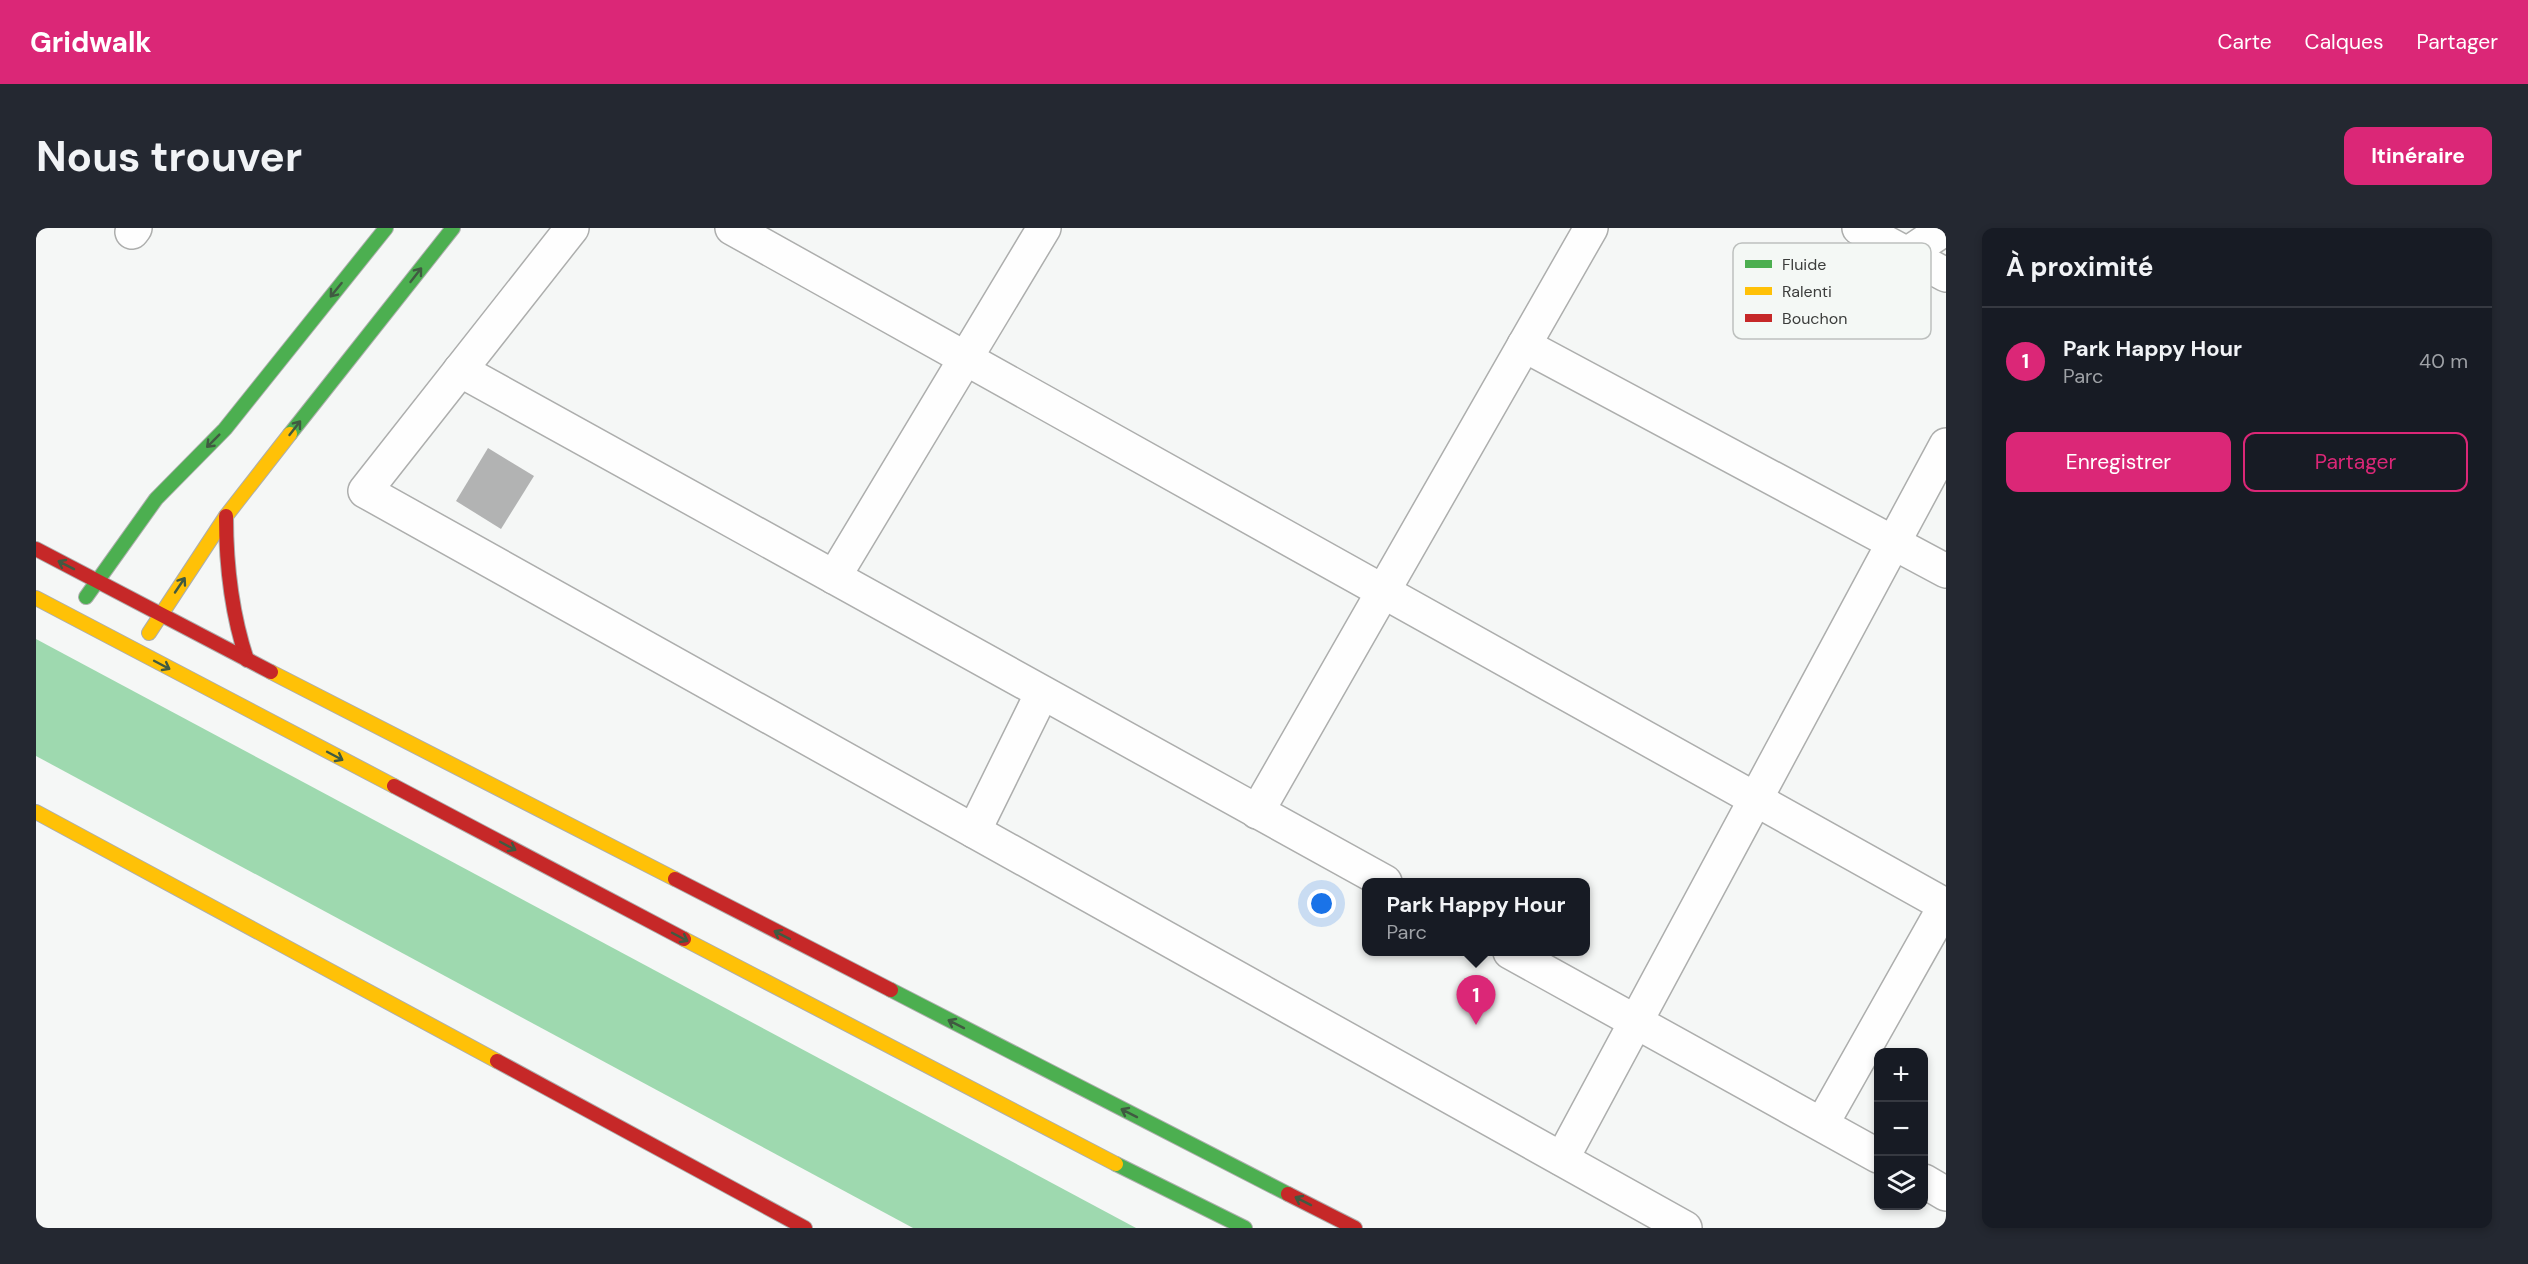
<!DOCTYPE html>
<html lang="fr">
<head>
<meta charset="utf-8">
<style>
  body { margin:0; font-family:"DM Sans",sans-serif; background:#242831; color:#f1f3f6 }
  .controls { position:absolute; right:18px; bottom:18px; display:grid; overflow:hidden; border-radius:12px; box-shadow:0 3px 9px #0003 }
  .controls button { width:54px; height:54px; display:grid; place-items:center; padding:0; border:0; border-bottom:2px solid #363941; background:#171b24; color:#f1f3f6; font:30px sans-serif }
  .you { position:absolute; left:1286px; top:676px; width:21px; height:21px; margin:-15px; border:4px solid #fff; border-radius:50%; background:#1a73e8; box-shadow:0 0 0 9px #1a73e833 }
  .badge { display:grid; place-items:center; width:39px; height:39px; border-radius:50%; background:#db2777; color:#fff; font-size:20px; font-weight:700 }
  .pin { position:absolute; translate:-50% -50px; filter:drop-shadow(0 2px 3px #0008) }
  .pin::after { content:''; position:absolute; top:32px; width:21px; height:18px; background:inherit; clip-path:polygon(0 0,100% 0,50% 100%) }
  .popup { position:absolute; left:1326px; top:650px; width:228px; height:78px; box-sizing:border-box; display:grid; place-content:center; border-radius:12px; background:#171b24; filter:drop-shadow(0 2px 4px #0005); font-size:20px; white-space:nowrap; color:#9ea1a6 }
  .popup b { font-size:22px; color:#f1f3f6 }
  .popup::after { content:''; position:absolute; left:50%; top:100%; margin-left:-12px; border:12px solid transparent; border-top-color:#171b24 }
  .list { margin:0; padding:0; list-style:none }
  h2 { display:flex; justify-content:space-between; align-items:center; height:78px; margin:0; padding:0 24px; font-size:26px }
  h2 small { font-size:20px; font-weight:400; color:#9ea1a6 }
  .list li { display:grid; grid-template-columns:39px 1fr auto; gap:18px; align-items:center; box-sizing:border-box; height:108px; padding:0 24px; border-top:2px solid #363941 }
  .list b { display:block; font-size:22px; white-space:nowrap }
  .list p { margin:0; font-size:20px; white-space:nowrap; color:#9ea1a6 }
  .list em { font-size:20px; font-style:normal; color:#9ea1a6 }
  .actions { display:flex; gap:12px; padding:18px 24px }
  .actions a { flex:1; padding:14px 0; border:2px solid #db2777; border-radius:12px; text-align:center; font-size:21px; color:#db2777 }
  .actions .main { background:#db2777; color:#fff }
  .icon { flex:none; width:33px; height:33px; fill:none; stroke:currentColor; stroke-width:2; stroke-linecap:round; stroke-linejoin:round }
  .map { position:relative; flex:none; width:1910px; height:1000px; overflow:hidden; border-radius:12px }
  header { display:flex; align-items:center; gap:36px; box-sizing:border-box; height:84px; padding:0 30px; background:#db2777; color:#fff }
  header strong { font-size:28px }
  nav { display:flex; gap:33px; margin-inline-start:auto; font-size:21px }
  .intro { display:flex; align-items:center; justify-content:space-between; box-sizing:border-box; height:144px; padding:0 36px }
  h1 { margin:0; font-size:42px }
  .button { padding:15px 27px; border-radius:12px; background:#db2777; color:#fff; font-size:21px; font-weight:700 }
  main { display:flex; gap:36px; padding:0 36px }
  aside { flex:1; background:#171b24; border-radius:12px; box-shadow:0 3px 9px #0003 }
  .map>svg:first-child { display:block }
  .water { fill:#9ed9af }
  .building { fill:#b2b3b3 }
  .lines { fill:none; stroke-linecap:round; stroke-linejoin:round }
  .street-casing { stroke:#adaead; stroke-width:36 }
  .fast-casing { stroke:#adaead; stroke-width:16 }
  .slow-casing { stroke:#adaead; stroke-width:16 }
  .jam-casing { stroke:#adaead; stroke-width:16 }
  .street { stroke:#fefefe; stroke-width:33 }
  .fast { stroke:#4caf50; stroke-width:14 }
  .slow { stroke:#ffc107; stroke-width:14 }
  .jam { stroke:#c62828; stroke-width:14 }
  .oneway { stroke:#405a41 }
  .key { fill:#f4f8f5; stroke:#bdc0be; stroke-width:1.5 }
  .key-label { font-size:16px; fill:#3c3d3c }
</style>
</head>
<body>
<header>
<strong>Gridwalk</strong>
<nav><a>Carte</a><a>Calques</a><a>Partager</a></nav>
</header>
<div class="intro"><h1>Nous trouver</h1><a class="button">Itinéraire</a></div>
<main>
<div class="map">
<svg width="1910" height="1000" viewBox="0 0 1910 1000">
  <rect width="100%" height="100%" fill="#f5f7f6"/>
  <polygon class="water" points="0,411 1100,1000 877,1000 0,528"/>
  <polygon class="building" points="452,220 498,248 465,301 420,273"/>
  <g class="lines">
    <defs>
      <g id="street">
        <polyline points="536,0 329,263 1649,1000"/>
        <polyline points="696,0 1909,677"/>
        <polyline points="1823,0 1910,47"/>
        <polyline points="96,4 99,0"/>
        <polyline points="1871,26 1910,0"/>
        <polyline points="1488,117 1910,343"/>
        <polyline points="424,142 1349,654"/>
        <polyline points="798,349 1008,0"/>
        <polyline points="1221,584 1555,0"/>
        <polyline points="938,603 1006,465"/>
        <polyline points="1474,724 1842,928"/>
        <polyline points="1786,896 1910,676"/>
        <polyline points="1526,931 1910,217"/>
        <polyline points="1888,953 1910,966"/>
      </g>
      <g id="fast">
        <polyline points="254,206 417,0"/>
        <polyline points="50,369 120,271 189,201 350,0"/>
        <polyline points="855,762 1252,966"/>
        <polyline points="1080,936 1209,1000"/>
      </g>
      <g id="slow">
        <polyline points="0,370 358,558"/>
        <polyline points="113,405 190,288 254,206"/>
        <polyline points="235,444 639,651"/>
        <polyline points="0,584 461,833"/>
        <polyline points="648,711 1080,936"/>
      </g>
      <g id="jam">
        <path d="M 190,288 C 190,338 195,384 211,432"/>
        <polyline points="0,321 235,444"/>
        <polyline points="358,558 648,711"/>
        <polyline points="639,651 855,762"/>
        <polyline points="461,833 769,1000"/>
        <polyline points="1252,966 1319,1000"/>
      </g>
    </defs>
    <use href="#street" class="street-casing"/>
    <use href="#fast" class="fast-casing"/>
    <use href="#slow" class="slow-casing"/>
    <use href="#jam" class="jam-casing"/>
    <use href="#street" class="street"/>
    <use href="#fast" class="fast"/>
    <use href="#slow" class="slow"/>
    <use href="#jam" class="jam"/>
  </g>
  <defs><path id="oneway-shaft" d="M-6 0H5M1.5-3L5.5 0L1.5 3" fill="none" stroke-width="1.6" stroke-linecap="round" stroke-linejoin="round" transform="scale(1.5)"/></defs>
  <g class="oneway">
    <use href="#oneway-shaft" transform="translate(380 47) rotate(-52)"/>
    <use href="#oneway-shaft" transform="translate(300 62) rotate(129)"/>
    <use href="#oneway-shaft" transform="translate(259 200) rotate(-52)"/>
    <use href="#oneway-shaft" transform="translate(177 213) rotate(135)"/>
    <use href="#oneway-shaft" transform="translate(30 337) rotate(-153)"/>
    <use href="#oneway-shaft" transform="translate(144 357) rotate(-56)"/>
    <use href="#oneway-shaft" transform="translate(126 437) rotate(28)"/>
    <use href="#oneway-shaft" transform="translate(299 528) rotate(28)"/>
    <use href="#oneway-shaft" transform="translate(472 618) rotate(28)"/>
    <use href="#oneway-shaft" transform="translate(746 707) rotate(-153)"/>
    <use href="#oneway-shaft" transform="translate(644 709) rotate(28)"/>
    <use href="#oneway-shaft" transform="translate(920 796) rotate(-153)"/>
    <use href="#oneway-shaft" transform="translate(1093 885) rotate(-153)"/>
    <use href="#oneway-shaft" transform="translate(1267 973) rotate(-153)"/>
  </g>
  <rect x="1697" y="15" width="198" height="96" rx="9" class="key"/>
  <rect x="1709" y="32" width="27" height="8" fill="#4caf50"/>
  <rect x="1709" y="59" width="27" height="8" fill="#ffc107"/>
  <rect x="1709" y="86" width="27" height="8" fill="#c62828"/>
  <g class="key-label">
    <text x="1746" y="42">Fluide</text>
    <text x="1746" y="69">Ralenti</text>
    <text x="1746" y="96">Bouchon</text>
  </g>
</svg>
<div class="controls">
<button>+</button>
<button>−</button>
<button><svg class="icon" aria-label="layers" viewBox="0 0 24 24"><path d="M12 4l9 5-9 5-9-5zM3 14l9 5 9-5"/></svg></button>
</div>
<div class="you"></div>
<div class="pin badge" style="left:1440px;top:797px">1</div>
<div class="popup"><b>Park Happy Hour</b>Parc</div>
</div>
<aside>
<h2>À proximité<small></small></h2>
<ul class="list">
<li><span class="badge">1</span><div><b>Park Happy Hour</b><p>Parc</p></div><em>40 m</em></li>
</ul>
<div class="actions"><a class="main">Enregistrer</a><a>Partager</a></div>
</aside>
</main>
</body>
</html>
